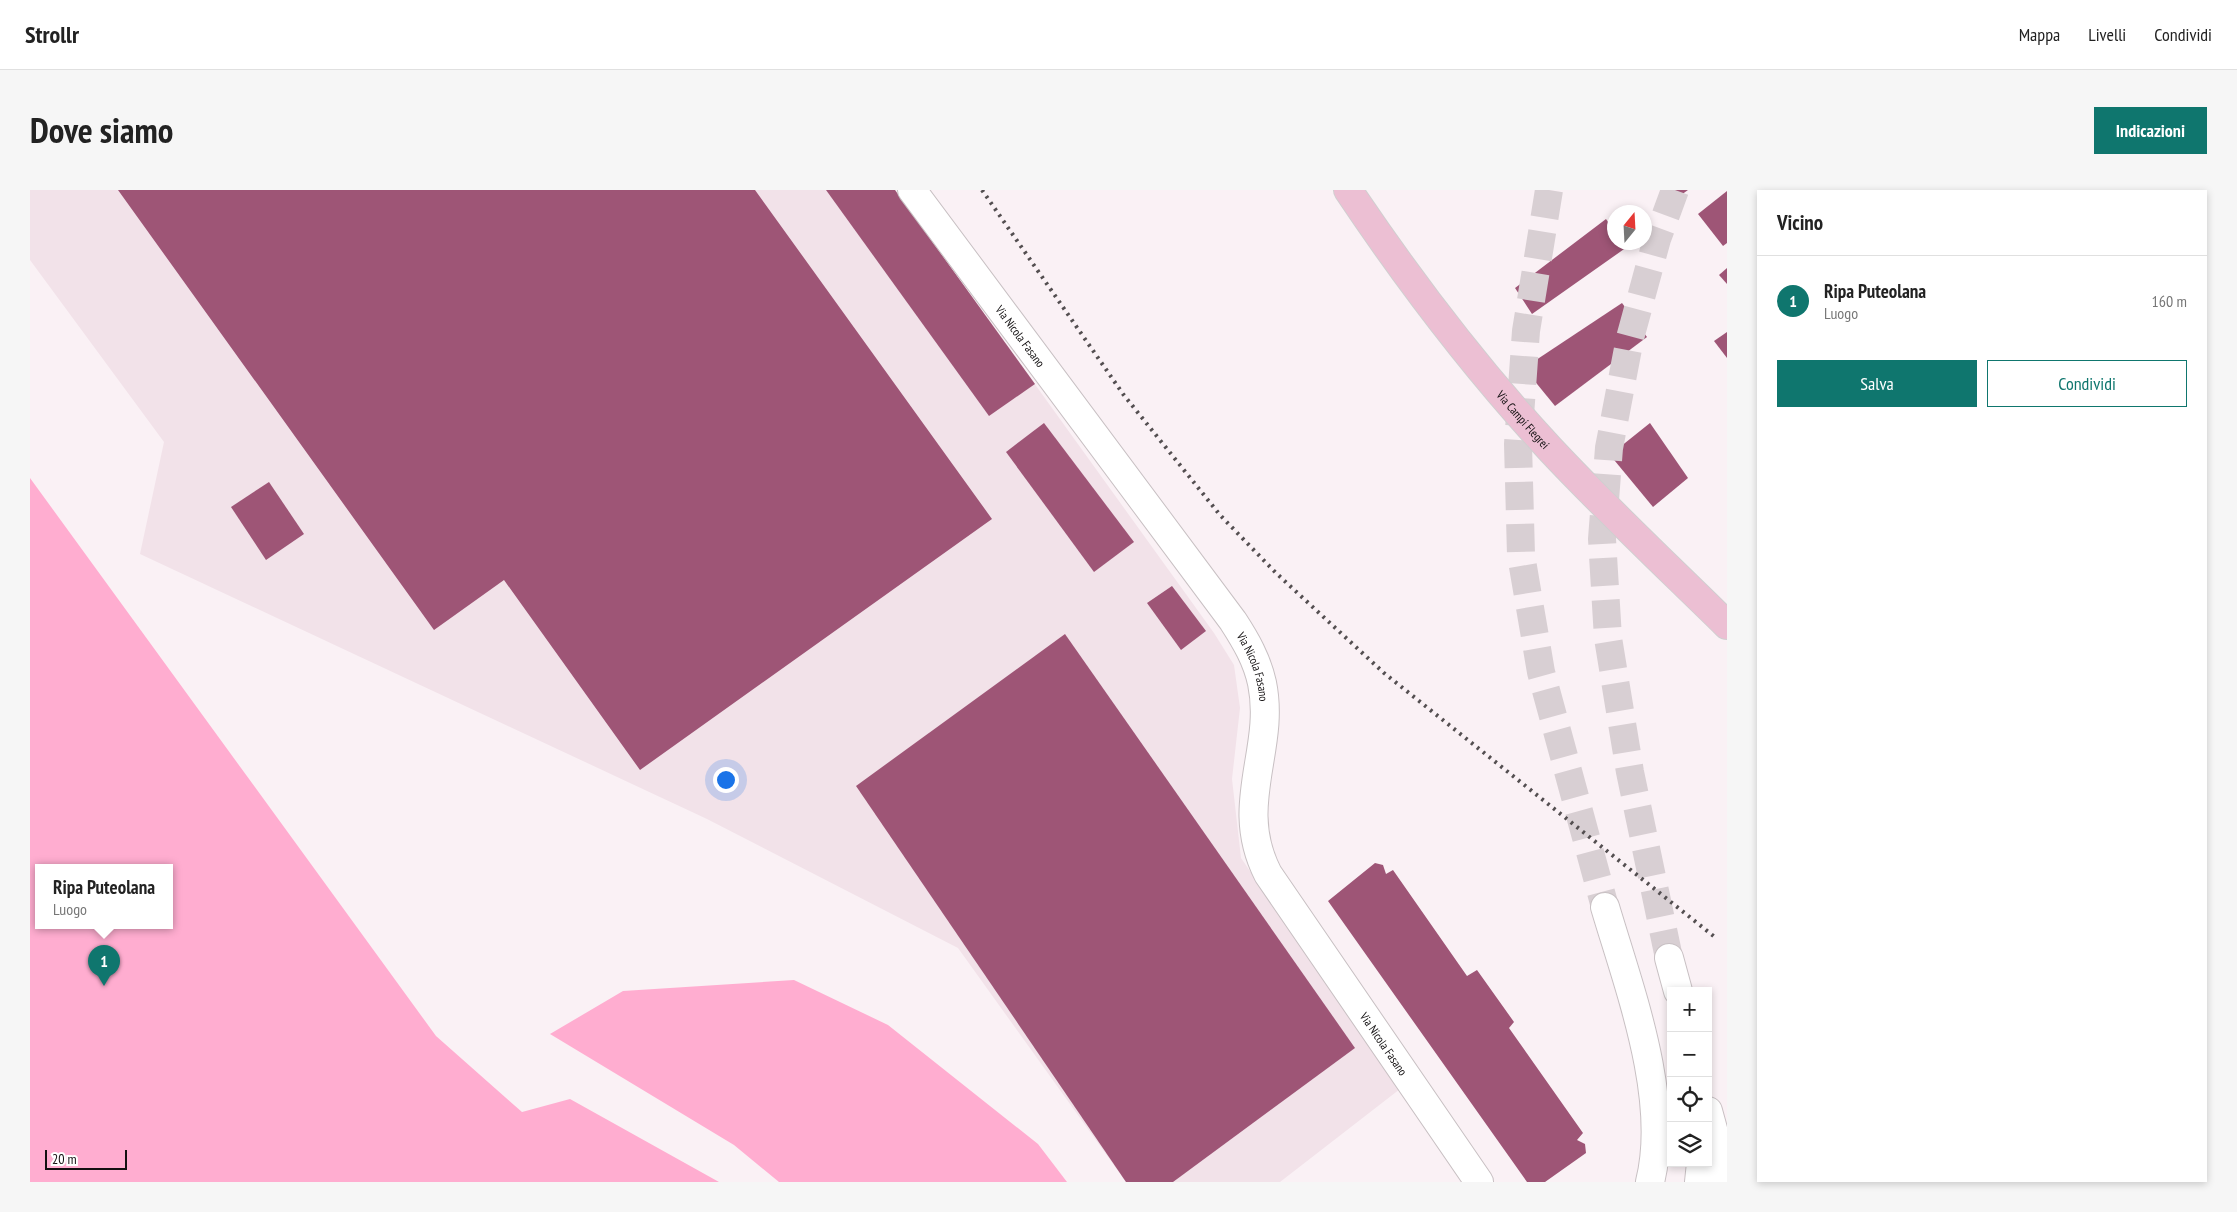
<!DOCTYPE html>
<html lang="it">
<head>
<meta charset="utf-8">
<style>
  body { margin:0; font-family:"PT Sans Narrow",sans-serif; background:#f6f6f6; color:#222 }
  .controls { position:absolute; right:15px; bottom:15px; display:grid; overflow:hidden; border-radius:0px; box-shadow:0 2px 8px #0003 }
  .controls button { width:45px; height:45px; display:grid; place-items:center; padding:0; border:0; border-bottom:1px solid #e0e0e0; background:#fff; color:#222; font:25px sans-serif }
  .compass { position:absolute; left:1577px; top:15px; width:45px; height:45px; border-radius:50%; background:#fff; box-shadow:0 2px 8px #0003; rotate:18deg }
  .scale { position:absolute; left:15px; bottom:12px; width:82px; box-sizing:border-box; padding-left:5px; border:2px solid #141112; border-top:0; font-size:14px; line-height:18px; white-space:nowrap; color:#141112; -webkit-text-stroke:4px #fff; paint-order:stroke }
  .you { position:absolute; left:695px; top:589px; width:18px; height:18px; margin:-12px; border:4px solid #fff; border-radius:50%; background:#1a73e8; box-shadow:0 0 0 8px #1a73e833 }
  .badge { display:grid; place-items:center; width:32px; height:32px; border-radius:50%; background:#0f766e; color:#fff; font-size:16px; font-weight:700 }
  .pin { position:absolute; translate:-50% -41px; filter:drop-shadow(0 1px 2px #0008) }
  .pin::after { content:''; position:absolute; top:26px; width:18px; height:15px; background:inherit; clip-path:polygon(0 0,100% 0,50% 100%) }
  .popup { position:absolute; left:5px; top:674px; width:138px; height:65px; box-sizing:border-box; display:grid; place-content:center; border-radius:0px; background:#fff; filter:drop-shadow(0 1px 4px #0005); font-size:16px; white-space:nowrap; color:#767676 }
  .popup b { font-size:19px; color:#222 }
  .popup::after { content:''; position:absolute; left:50%; top:100%; margin-left:-10px; border:10px solid transparent; border-top-color:#fff }
  .list { margin:0; padding:0; list-style:none }
  h2 { display:flex; justify-content:space-between; align-items:center; height:65px; margin:0; padding:0 20px; font-size:21px }
  h2 small { font-size:16px; font-weight:400; color:#767676 }
  .list li { display:grid; grid-template-columns:32px 1fr auto; gap:15px; align-items:center; box-sizing:border-box; height:90px; padding:0 20px; border-top:1px solid #e0e0e0 }
  .list b { display:block; font-size:19px; white-space:nowrap }
  .list p { margin:0; font-size:16px; white-space:nowrap; color:#767676 }
  .list em { font-size:16px; font-style:normal; color:#767676 }
  .actions { display:flex; gap:10px; padding:15px 20px }
  .actions a { flex:1; padding:11px 0; border:1px solid #0f766e; border-radius:0px; text-align:center; font-size:18px; color:#0f766e }
  .actions .main { background:#0f766e; color:#fff }
  .icon { flex:none; width:28px; height:28px; fill:none; stroke:currentColor; stroke-width:2; stroke-linecap:round; stroke-linejoin:round }
  .map { position:relative; flex:none; width:1697px; height:992px; overflow:hidden; border-radius:0px }
  header { display:flex; align-items:center; gap:30px; box-sizing:border-box; height:70px; padding:0 25px; background:#fff; border-bottom:1px solid #e0e0e0 }
  header strong { font-size:24px }
  nav { display:flex; gap:28px; margin-inline-start:auto; font-size:18px }
  .intro { display:flex; align-items:center; justify-content:space-between; box-sizing:border-box; height:120px; padding:0 30px }
  h1 { margin:0; font-size:35px }
  .button { padding:12px 22px; border-radius:0px; background:#0f766e; color:#fff; font-size:18px; font-weight:700 }
  main { display:flex; gap:30px; padding:0 30px }
  aside { flex:1; background:#fff; border-radius:0px; box-shadow:0 2px 8px #0003 }
  .map>svg:first-child { display:block }
  .built { fill:#f2e2e9 }
  .water { fill:#ffadd0; fill-rule:evenodd }
  .building { fill:#9e5576 }
  .lines { fill:none; stroke-linecap:round; stroke-linejoin:round }
  .minor-tunnel { stroke:#d8cfd3; stroke-width:28; stroke-dasharray:28 14; stroke-linecap:butt }
  .minor-casing { stroke:#c8c0c3; stroke-width:30 }
  .major-casing { stroke:#d0cfd0; stroke-width:30 }
  .minor { stroke:#fff; stroke-width:28 }
  .major { stroke:#ecbfd3; stroke-width:28 }
  .rail { stroke:#534e50; stroke-width:4; stroke-dasharray:2.5 5; stroke-linecap:butt }
  .labels { text-anchor:middle; dominant-baseline:central; stroke-width:4; stroke-linejoin:round; paint-order:stroke }
  .street-label { font-size:12px; fill:#141112; stroke:#fff }
</style>
</head>
<body>
<header>
<strong>Strollr</strong>
<nav><a>Mappa</a><a>Livelli</a><a>Condividi</a></nav>
</header>
<div class="intro"><h1>Dove siamo</h1><a class="button">Indicazioni</a></div>
<main>
<div class="map">
<svg width="1697" height="992" viewBox="0 0 1697 992">
  <rect width="100%" height="100%" fill="#faf1f5"/>
  <polygon class="built" points="0,0 865,0 1184,443 1204,475 1210,518 1202,589 1211,668 1370,899 1250,992 1096,992 928,758 677,629 110,364 134,252 0,70"/>
  <g class="water">
    <path d="M 0,288 L 406,846 L 492,922 L 540,909 L 689,992 L 0,992 ZM 9,677 L 139,677 L 139,735 L 9,735 Z"/>
    <polygon points="764,790 858,835 1008,954 1037,992 749,992 704,955 520,844 593,801"/>
  </g>
  <g class="building">
    <polygon points="88,0 725,0 962,329 610,580 474,390 404,440"/>
    <polygon points="796,0 865,0 1005,194 959,226"/>
    <polygon points="1636,0 1658,0 1644,10"/>
    <polygon points="1697,1 1697,53 1693,56 1668,24"/>
    <polygon points="1576,29 1584,41 1584,52 1593,52 1597,57 1502,124 1485,98"/>
    <polygon points="1697,78 1697,94 1689,85"/>
    <polygon points="1592,113 1617,147 1525,216 1494,178"/>
    <polygon points="1697,142 1697,168 1684,151"/>
    <polygon points="1014,233 1104,352 1064,382 976,262"/>
    <polygon points="1620,233 1658,288 1623,317 1580,265"/>
    <polygon points="239,292 274,344 236,370 201,317"/>
    <polygon points="1142,396 1176,441 1151,460 1117,413"/>
    <polygon points="1035,444 1325,858 1143,992 1096,992 826,596"/>
    <polygon points="1345,673 1353,675 1356,684 1363,680 1437,786 1447,780 1484,832 1479,838 1553,943 1547,950 1555,954 1556,963 1515,992 1497,992 1298,711"/>
  </g>
  <g class="lines">
    <g class="minor-tunnel">
      <polyline points="1519,0 1496,141 1488,254 1491,365 1511,482 1575,717"/>
      <polyline points="1639,768 1600,582 1578,448 1572,349 1579,258 1600,148 1627,49 1645,0"/>
    </g>
    <defs>
      <g id="minor">
        <path id="s1" d="M 882,0 L 1203,431 C 1216,451 1227,470 1232,493 C 1246,560 1202,614 1238,684 L 1449,992"/>
        <path d="M 1575,717 C 1599,798 1641,908 1620,992"/>
        <polyline points="1639,768 1648,801"/>
        <polyline points="1678,921 1697,990"/>
        <polyline points="1669,992 1671,973"/>
      </g>
      <g id="major">
        <path id="s2" d="M 1318,0 C 1379,91 1446,179 1520,259 C 1577,320 1638,377 1697,435"/>
      </g>
    </defs>
    <use href="#minor" class="minor-casing"/>
    <use href="#major" class="major-casing"/>
    <use href="#minor" class="minor"/>
    <use href="#major" class="major"/>
    <polyline class="rail" points="952,0 1093,204 1190,325 1246,383 1354,483 1686,748"/>
  </g>
  <g class="labels">
    <g class="street-label">
      <text stroke="none"><textPath href="#s1" startOffset="182">Via Nicola Fasano</textPath></text>
      <text stroke="none"><textPath href="#s2" startOffset="289">Via Campi Flegrei</textPath></text>
      <text stroke="none"><textPath href="#s1" startOffset="588">Via Nicola Fasano</textPath></text>
      <text stroke="none"><textPath href="#s1" startOffset="1006">Via Nicola Fasano</textPath></text>
    </g>
  </g>
</svg>
<div class="controls">
<button>+</button>
<button>−</button>
<button><svg class="icon" aria-label="locate" viewBox="0 0 24 24"><circle cx="12" cy="12" r="6"/><path d="M12 2v4M12 18v4M2 12h4M18 12h4"/></svg></button>
<button><svg class="icon" aria-label="layers" viewBox="0 0 24 24"><path d="M12 4l9 5-9 5-9-5zM3 14l9 5 9-5"/></svg></button>
</div>
<svg class="compass" viewBox="-18 -18 36 36"><path d="M0-13l5 13h-10z" fill="#e53935"/><path d="M0 13l5-13h-10z" fill="#767676"/></svg>
<div class="scale">20 m</div>
<div class="you"></div>
<div class="pin badge" style="left:74px;top:796px">1</div>
<div class="popup"><b>Ripa Puteolana</b>Luogo</div>
</div>
<aside>
<h2>Vicino<small></small></h2>
<ul class="list">
<li><span class="badge">1</span><div><b>Ripa Puteolana</b><p>Luogo</p></div><em>160 m</em></li>
</ul>
<div class="actions"><a class="main">Salva</a><a>Condividi</a></div>
</aside>
</main>
</body>
</html>
